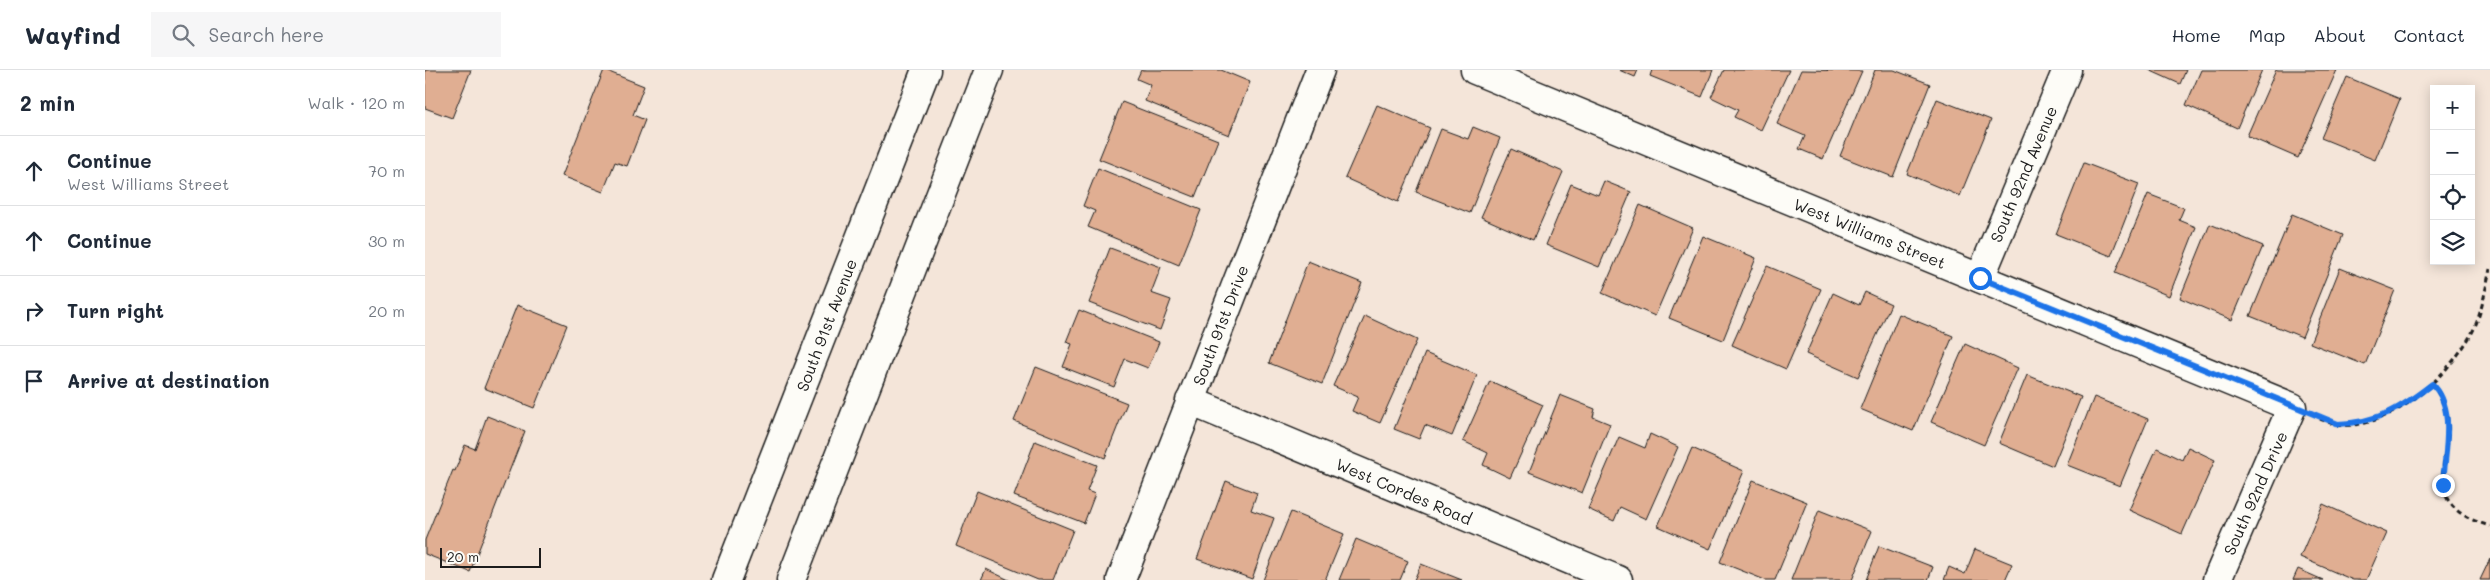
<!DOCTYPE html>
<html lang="en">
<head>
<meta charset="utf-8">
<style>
  body { margin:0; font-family:Mali,sans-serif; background:#f6f6f7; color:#1f2937 }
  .controls { position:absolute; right:15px; top:15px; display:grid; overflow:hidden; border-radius:0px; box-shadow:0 2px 12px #0003 }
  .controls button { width:45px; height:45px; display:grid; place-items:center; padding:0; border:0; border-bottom:1px solid #e0e1e3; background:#fff; color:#1f2937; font:25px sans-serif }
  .scale { position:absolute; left:15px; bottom:12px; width:101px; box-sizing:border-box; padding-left:5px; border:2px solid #1c1c1c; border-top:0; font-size:14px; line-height:18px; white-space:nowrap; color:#1c1c1c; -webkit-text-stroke:4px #fdfcf7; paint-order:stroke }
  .stop { position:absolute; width:15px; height:15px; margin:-11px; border:4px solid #1a73e8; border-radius:50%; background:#fff }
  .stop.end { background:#1a73e8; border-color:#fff; box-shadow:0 1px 5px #0008 }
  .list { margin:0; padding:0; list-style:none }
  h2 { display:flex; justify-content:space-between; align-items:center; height:65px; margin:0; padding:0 20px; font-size:21px }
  h2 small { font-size:16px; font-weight:400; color:#747a83 }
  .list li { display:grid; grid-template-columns:32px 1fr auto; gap:15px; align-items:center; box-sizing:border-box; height:70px; padding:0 20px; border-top:1px solid #e0e1e3 }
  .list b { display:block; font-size:19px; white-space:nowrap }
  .list p { margin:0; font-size:16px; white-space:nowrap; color:#747a83 }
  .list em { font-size:16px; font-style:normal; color:#747a83 }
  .icon { flex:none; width:28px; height:28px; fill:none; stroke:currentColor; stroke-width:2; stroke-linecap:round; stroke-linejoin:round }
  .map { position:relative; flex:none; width:2065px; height:510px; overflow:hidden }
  header { display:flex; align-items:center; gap:30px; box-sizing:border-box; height:70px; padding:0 25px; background:#fff; border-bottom:1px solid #e0e1e3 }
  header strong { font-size:24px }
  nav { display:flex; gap:28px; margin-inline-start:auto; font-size:18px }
  .search { width:350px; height:45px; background:#f6f6f7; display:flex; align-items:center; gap:12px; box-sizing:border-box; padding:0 18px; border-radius:0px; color:#747a83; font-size:19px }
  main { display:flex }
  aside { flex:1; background:#fff }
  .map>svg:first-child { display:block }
  .building { fill:#e0ae92; stroke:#1c1c1c }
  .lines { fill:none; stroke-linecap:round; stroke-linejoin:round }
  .street-casing { stroke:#1c1c1c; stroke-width:31 }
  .secondary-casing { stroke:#1c1c1c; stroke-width:31 }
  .path { stroke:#1c1c1c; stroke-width:3; stroke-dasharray:5 4; stroke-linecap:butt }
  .street { stroke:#fdfcf7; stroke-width:28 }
  .secondary { stroke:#fdfcf7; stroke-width:28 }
  .route { stroke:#1a73e8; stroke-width:6 }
  .labels { text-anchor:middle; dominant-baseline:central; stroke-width:5; stroke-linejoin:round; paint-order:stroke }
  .street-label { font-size:16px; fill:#1c1c1c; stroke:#fdfcf7 }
</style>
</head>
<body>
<header>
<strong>Wayfind</strong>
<div class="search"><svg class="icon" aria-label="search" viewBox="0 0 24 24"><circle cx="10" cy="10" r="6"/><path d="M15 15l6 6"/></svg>Search here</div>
<nav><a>Home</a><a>Map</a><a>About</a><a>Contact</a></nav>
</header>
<main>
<aside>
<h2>2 min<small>Walk · 120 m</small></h2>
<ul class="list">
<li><svg class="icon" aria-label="ahead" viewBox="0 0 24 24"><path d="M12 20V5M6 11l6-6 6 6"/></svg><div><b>Continue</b><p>West Williams Street</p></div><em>70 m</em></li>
<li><svg class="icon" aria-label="ahead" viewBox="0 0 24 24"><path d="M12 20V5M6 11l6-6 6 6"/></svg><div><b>Continue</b></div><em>30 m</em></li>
<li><svg class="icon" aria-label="right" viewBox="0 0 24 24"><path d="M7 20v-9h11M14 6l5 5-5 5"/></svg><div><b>Turn right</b></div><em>20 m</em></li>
<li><svg class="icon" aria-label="arrive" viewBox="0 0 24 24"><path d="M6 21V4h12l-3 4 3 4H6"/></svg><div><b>Arrive at destination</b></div></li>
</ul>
</aside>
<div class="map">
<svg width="2065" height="510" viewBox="0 0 2065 510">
  <rect width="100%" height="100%" fill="#f4e5d9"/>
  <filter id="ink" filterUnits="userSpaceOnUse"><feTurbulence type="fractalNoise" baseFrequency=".02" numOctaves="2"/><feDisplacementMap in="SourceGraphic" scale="10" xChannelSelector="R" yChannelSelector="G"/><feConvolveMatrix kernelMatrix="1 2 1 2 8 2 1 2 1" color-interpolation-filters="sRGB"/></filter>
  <g filter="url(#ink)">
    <g class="building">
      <polygon points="0,0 46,0 27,48 0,38"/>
      <polygon points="179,0 219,16 208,45 220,50 202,96 190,92 178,122 137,106"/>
      <polygon points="716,0 796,0 825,12 804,65 720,31 726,15 712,9"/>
      <polygon points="1194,0 1213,0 1210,7"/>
      <polygon points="1227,0 1288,0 1277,27 1225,6"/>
      <polygon points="1299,0 1364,0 1336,60 1309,47 1313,40 1286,27"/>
      <polygon points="1376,0 1437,1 1398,89 1374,79 1380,66 1352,54"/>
      <polygon points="1450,0 1469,0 1505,14 1468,107 1415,86"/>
      <polygon points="1724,0 1761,0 1755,14"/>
      <polygon points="1776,0 1837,0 1812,58 1761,35"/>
      <polygon points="1851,0 1912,0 1873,88 1822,66"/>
      <polygon points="1922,7 1975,29 1950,90 1896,68"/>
      <polygon points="1512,29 1566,50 1535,126 1482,104"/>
      <polygon points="697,32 793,70 770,127 674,89"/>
      <polygon points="952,35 1005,58 973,132 920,108"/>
      <polygon points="1048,57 1075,68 1045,143 991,122 1016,59 1043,69"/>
      <polygon points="1086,79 1138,102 1108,170 1056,147"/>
      <polygon points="1659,93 1714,114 1686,186 1631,164"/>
      <polygon points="673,98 776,140 754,195 663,157 670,141 658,136"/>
      <polygon points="1179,111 1206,122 1174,197 1121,175 1146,114 1173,125"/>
      <polygon points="1723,124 1759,138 1754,150 1771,157 1744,226 1690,203"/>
      <polygon points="1215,135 1268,158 1230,246 1177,223"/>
      <polygon points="1867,144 1918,165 1877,267 1825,246"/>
      <polygon points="1785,154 1838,176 1807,250 1755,228"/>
      <polygon points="1278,166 1331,188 1298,270 1244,248"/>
      <polygon points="685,178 736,197 726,223 746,230 735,260 664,233"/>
      <polygon points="883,191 937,213 897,314 844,293"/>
      <polygon points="1342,196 1396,219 1361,299 1307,275"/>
      <polygon points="1915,198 1970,220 1940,295 1885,273"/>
      <polygon points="1440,222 1466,234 1433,307 1381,284 1408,223 1434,235"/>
      <polygon points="92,235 142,255 109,338 59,318"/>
      <polygon points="654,240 734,272 723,298 700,289 689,317 638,297 647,274 641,272"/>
      <polygon points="1474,244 1528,266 1488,361 1435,339"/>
      <polygon points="940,246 992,270 955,353 927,341 933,327 908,316"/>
      <polygon points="1540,274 1593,298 1559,375 1506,352"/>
      <polygon points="1000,283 1052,305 1027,366 1000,355 994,369 969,359"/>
      <polygon points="611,297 702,333 680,388 589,351"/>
      <polygon points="1602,305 1656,327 1628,396 1574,373"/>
      <polygon points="1065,311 1118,335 1085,408 1058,395 1063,383 1038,371"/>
      <polygon points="1135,325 1170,339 1168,347 1185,354 1157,423 1104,402"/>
      <polygon points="1669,327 1723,349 1695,416 1642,395"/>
      <polygon points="62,346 100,361 45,502 0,484 0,470 28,400 30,401 40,375 50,379"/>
      <polygon points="1225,364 1253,377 1221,449 1195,437 1189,451 1163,439 1194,367 1220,378"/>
      <polygon points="610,371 672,395 662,421 670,424 659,453 589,426"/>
      <polygon points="1763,377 1790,390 1757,464 1704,440 1732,378 1757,390"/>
      <polygon points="1267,378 1319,401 1285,479 1233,456"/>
      <polygon points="1328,410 1382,432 1350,510 1340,510 1295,492"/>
      <polygon points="801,411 832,423 826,440 849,448 827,509 772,489"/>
      <polygon points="552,421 648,460 628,510 613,510 531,476"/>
      <polygon points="1898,434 1962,463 1941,510 1928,510 1875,487"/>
      <polygon points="1394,440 1447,461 1427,510 1366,510"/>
      <polygon points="866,442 919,464 900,510 838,510"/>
      <polygon points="931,469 983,491 975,510 914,510"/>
      <polygon points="1454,476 1508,497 1503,510 1441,510"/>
      <polygon points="1550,479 1587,494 1580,510 1519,510 1524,497 1540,504"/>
      <polygon points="2065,489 2065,510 2055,510"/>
      <polygon points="996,494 1037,510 989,510"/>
      <polygon points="561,499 584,510 556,510"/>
      <polygon points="1873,499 1898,510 1868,510"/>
    </g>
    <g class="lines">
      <defs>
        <g id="street">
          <polyline points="1050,0 1867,337 1792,510"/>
          <polyline points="1555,208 1642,0"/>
          <polyline points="765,331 1193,510"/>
          <polyline points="696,510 895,0"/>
        </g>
        <g id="secondary">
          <polyline points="301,510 501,0"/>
          <polyline points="366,510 564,0"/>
        </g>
      </defs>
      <use href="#street" class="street-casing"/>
      <use href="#secondary" class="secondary-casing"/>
      <g class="path">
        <path d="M 2007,314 C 2012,319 2014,324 2017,330 C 2040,381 1981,432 2065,456"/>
        <path d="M 1895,349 C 1901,351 1908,354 1914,355 C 1964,360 2020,309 2044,268 C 2056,249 2060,221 2065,199"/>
      </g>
      <use href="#street" class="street"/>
      <use href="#secondary" class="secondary"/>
    </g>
  </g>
  <g class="lines" filter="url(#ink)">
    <path class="route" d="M 1555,208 L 1913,354 C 1954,352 1975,339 2007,314 C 2032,337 2019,385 2018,415"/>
  </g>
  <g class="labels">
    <g class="street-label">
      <text transform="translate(1598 104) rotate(-67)">South 92nd Avenue</text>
      <text transform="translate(1445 163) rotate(22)">West Williams Street</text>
      <text transform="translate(401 255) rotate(-69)">South 91st Avenue</text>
      <text transform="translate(795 255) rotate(-69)">South 91st Drive</text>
      <text transform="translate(979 421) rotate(23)">West Cordes Road</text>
      <text transform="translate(1830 423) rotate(-66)">South 92nd Drive</text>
    </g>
  </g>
</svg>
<div class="controls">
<button>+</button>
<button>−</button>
<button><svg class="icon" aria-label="locate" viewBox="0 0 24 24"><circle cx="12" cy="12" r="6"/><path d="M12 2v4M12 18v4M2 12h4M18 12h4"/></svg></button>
<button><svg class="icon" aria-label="layers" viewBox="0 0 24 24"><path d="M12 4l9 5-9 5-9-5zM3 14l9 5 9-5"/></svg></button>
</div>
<div class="scale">20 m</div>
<div class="stop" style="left:1555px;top:208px"></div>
<div class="stop end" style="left:2018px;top:415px"></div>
</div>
</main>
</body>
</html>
